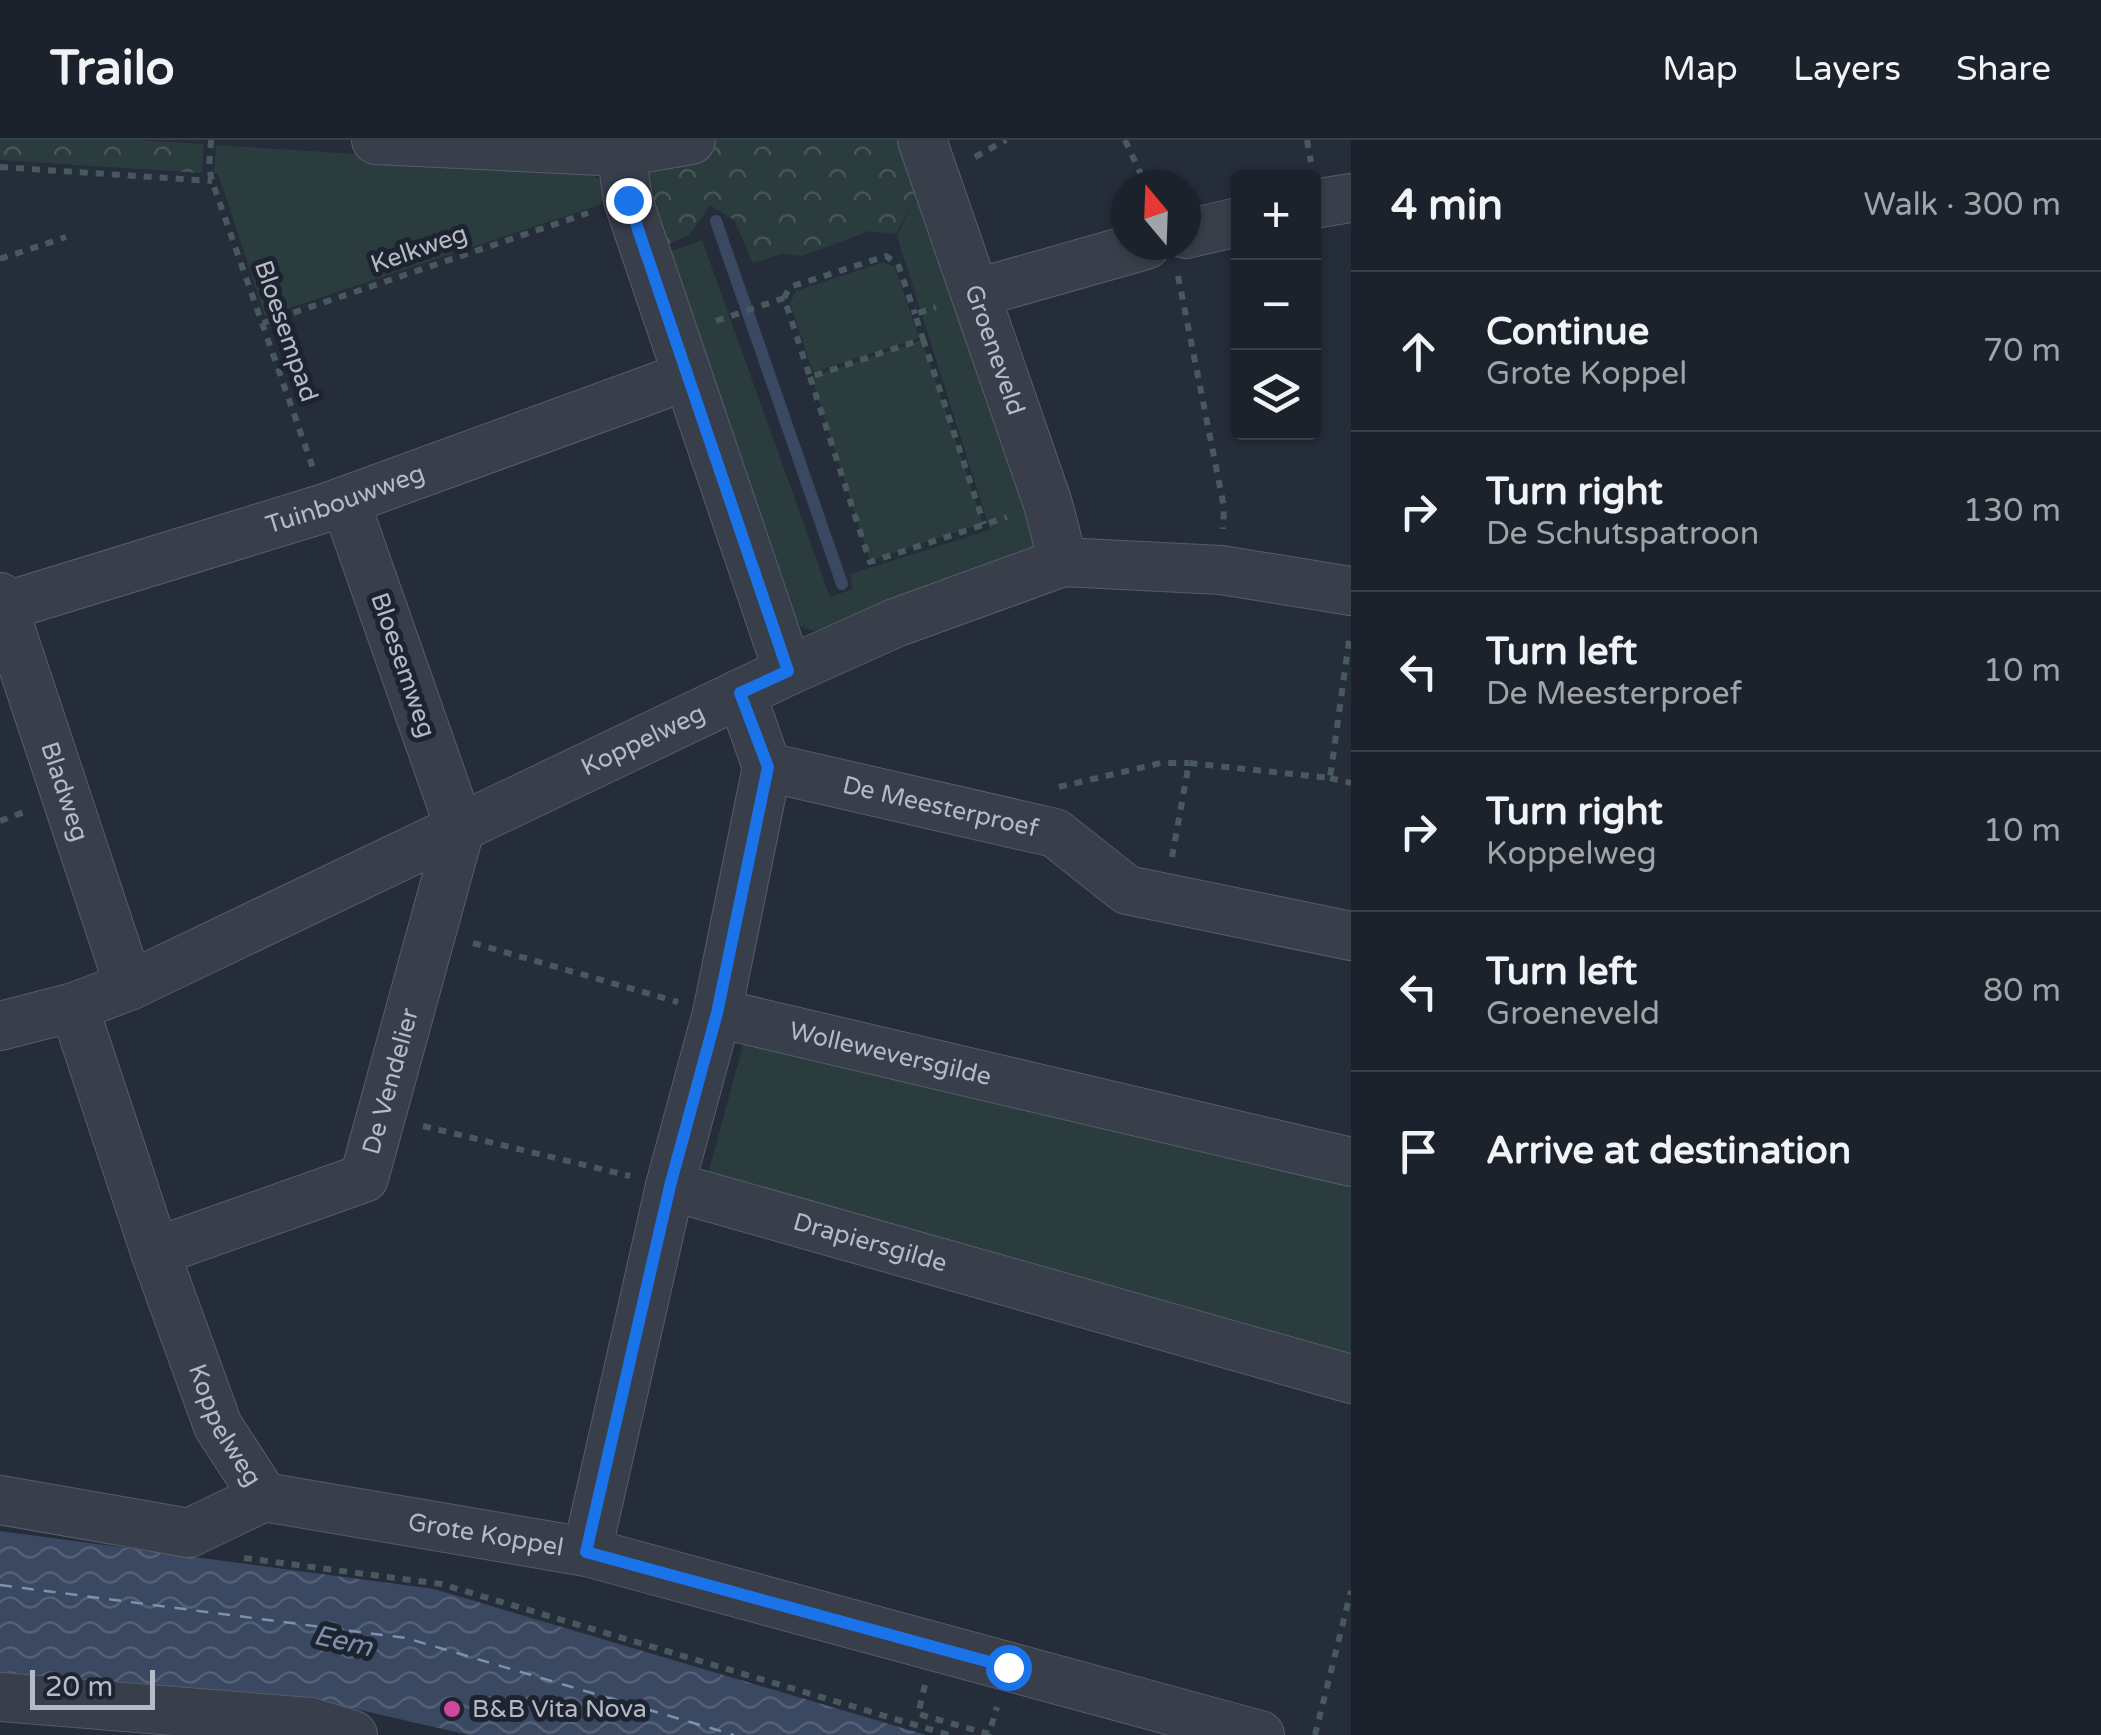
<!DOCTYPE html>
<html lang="en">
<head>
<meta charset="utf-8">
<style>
  body { margin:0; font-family:"Varela Round",sans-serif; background:#252a34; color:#f1f3f6 }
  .controls { position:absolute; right:30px; top:30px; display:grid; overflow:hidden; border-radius:10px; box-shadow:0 2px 8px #0004 }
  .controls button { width:90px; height:90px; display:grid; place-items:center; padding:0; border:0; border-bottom:2px solid #3a3f48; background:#1c222c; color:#f1f3f6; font:50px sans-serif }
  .compass { position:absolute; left:1111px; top:30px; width:90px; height:90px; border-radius:50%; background:#1c222c; box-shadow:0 2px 8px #0004; rotate:341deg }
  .scale { position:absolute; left:30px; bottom:25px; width:125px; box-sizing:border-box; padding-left:10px; border:5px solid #b4bac6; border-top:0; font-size:28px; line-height:35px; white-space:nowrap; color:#b4bac6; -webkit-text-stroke:8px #1d2430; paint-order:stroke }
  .stop { position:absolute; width:30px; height:30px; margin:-22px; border:8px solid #1a73e8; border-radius:50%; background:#fff }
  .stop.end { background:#1a73e8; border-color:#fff; box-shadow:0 2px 10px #0008 }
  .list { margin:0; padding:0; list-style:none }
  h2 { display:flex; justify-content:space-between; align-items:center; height:130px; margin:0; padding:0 40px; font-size:42px }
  h2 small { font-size:32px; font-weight:400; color:#a0a4a9 }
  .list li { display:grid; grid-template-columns:65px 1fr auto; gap:30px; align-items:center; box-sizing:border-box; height:160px; padding:0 40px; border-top:2px solid #3a3f48 }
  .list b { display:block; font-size:38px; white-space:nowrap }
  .list p { margin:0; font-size:32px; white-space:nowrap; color:#a0a4a9 }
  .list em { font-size:32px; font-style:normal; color:#a0a4a9 }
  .icon { flex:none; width:55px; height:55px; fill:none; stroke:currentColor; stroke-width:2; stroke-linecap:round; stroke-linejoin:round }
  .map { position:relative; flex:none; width:1351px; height:1595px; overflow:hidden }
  header { display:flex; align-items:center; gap:60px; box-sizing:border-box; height:140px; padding:0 50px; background:#1c222c; border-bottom:2px solid #3a3f48 }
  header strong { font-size:48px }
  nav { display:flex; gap:55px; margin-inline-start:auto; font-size:35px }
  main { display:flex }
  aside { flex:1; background:#1c222c }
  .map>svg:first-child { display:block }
  .green { fill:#2a3c3e }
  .forest { fill:url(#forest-crowns) }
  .water { fill:url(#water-waves) }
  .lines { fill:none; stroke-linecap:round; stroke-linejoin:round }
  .stream { stroke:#3a4861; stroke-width:12 }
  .ferry { stroke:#7d90ac; stroke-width:2.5; stroke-dasharray:12 10; stroke-linecap:butt }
  .minor-casing { stroke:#565d69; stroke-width:50 }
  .path { stroke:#48595d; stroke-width:6; stroke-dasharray:8 8; stroke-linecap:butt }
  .minor { stroke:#383f4b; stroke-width:48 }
  .route { stroke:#1a73e8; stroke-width:12 }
  .hotel-dot { fill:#d1479c; stroke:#1d2430; stroke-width:4 }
  .labels { text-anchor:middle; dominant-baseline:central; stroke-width:10; stroke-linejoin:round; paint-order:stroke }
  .street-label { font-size:25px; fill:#b4bac6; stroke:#1d2430 }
  .poi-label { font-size:25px; fill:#b4bac6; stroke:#1d2430; text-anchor:start }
  .water-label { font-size:28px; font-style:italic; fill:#7d90ac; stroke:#1d2430 }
</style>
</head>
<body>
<header>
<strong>Trailo</strong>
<nav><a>Map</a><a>Layers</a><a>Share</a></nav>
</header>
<main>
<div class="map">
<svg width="1351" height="1595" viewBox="0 0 1351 1595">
  <defs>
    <pattern id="forest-crowns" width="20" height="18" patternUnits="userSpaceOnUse" patternTransform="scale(2.5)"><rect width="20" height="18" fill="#2a3c3e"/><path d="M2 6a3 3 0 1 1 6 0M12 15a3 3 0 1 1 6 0" fill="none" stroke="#465658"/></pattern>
    <pattern id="water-waves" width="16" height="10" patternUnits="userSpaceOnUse" patternTransform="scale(2.5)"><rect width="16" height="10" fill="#3a4861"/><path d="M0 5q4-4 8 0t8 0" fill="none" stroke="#546076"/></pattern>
  </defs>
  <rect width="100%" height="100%" fill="#252d3a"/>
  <g class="green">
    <polygon points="216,5 577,28 599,39 608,62 265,176 218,34 214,33"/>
    <polygon points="929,59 1040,405 814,491 786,480 656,117 702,100 830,457 853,449 850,434 990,390 897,96 913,63"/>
    <polygon points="883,122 895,127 919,198 813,232 790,163 796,151"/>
    <polygon points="922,200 983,383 870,421 811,237"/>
    <polygon points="744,901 1351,1035 1351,1218 705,1045"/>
  </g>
  <g class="forest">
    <polygon points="0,0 132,0 204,4 202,33 0,20"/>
    <polygon points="698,0 907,0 928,58 914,61 896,94 869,91 802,116 782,114 753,123 734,80 710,65 689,95 651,112 620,28"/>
  </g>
  <polygon class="water" points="0,1391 434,1449 926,1595 469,1595 312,1559 0,1532"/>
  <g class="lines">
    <polyline class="stream" points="716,81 842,444"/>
    <polyline class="ferry" points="0,1445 406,1498 734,1595"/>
    <defs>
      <g id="minor">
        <polyline points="376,0 621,12 691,0"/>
        <path id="s1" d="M 922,0 L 1048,364 L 1063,422"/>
        <polyline points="621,12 628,60 788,531"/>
        <polyline points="1314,64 1351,58"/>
        <polyline points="1186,94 1238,82"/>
        <polyline points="977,153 1146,105"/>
        <path id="s2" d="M 0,457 L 129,846"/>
        <path id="s3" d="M 0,468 L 325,368 L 687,236"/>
        <polyline points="741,553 767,627"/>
        <path id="s4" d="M 767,627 L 1055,693 L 1127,750 L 1351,796"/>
        <path id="s5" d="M 74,867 L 155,1112 L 218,1286 L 264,1357"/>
        <path id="s6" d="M 717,873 L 1351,1022"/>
        <path id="s7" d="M 0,886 L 74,867 L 129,846 L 788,531 L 895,483 L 1063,422 L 1221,430 L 1351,451"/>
        <path id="s8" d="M 670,1046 L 1351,1239"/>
        <path id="s9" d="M 155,1112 L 364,1038 L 460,689 L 345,361"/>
        <path id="s10" d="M 0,1360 L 189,1393 L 264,1357 L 587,1412 L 1260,1595"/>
        <polyline points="587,1412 670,1046 717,873 767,627"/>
        <polyline points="0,1557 310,1582 353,1595"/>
      </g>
    </defs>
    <use href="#minor" class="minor-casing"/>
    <g class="path">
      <polyline points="211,0 209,28 212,41 313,328"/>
      <polyline points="1125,0 1146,45"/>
      <polyline points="1307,0 1311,22"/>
      <polyline points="975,17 1006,0"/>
      <polyline points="0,27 212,41"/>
      <polyline points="0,119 66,97"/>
      <polyline points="1178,136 1224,367 1223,389"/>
      <polyline points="784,158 790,147 886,116 898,124 915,174"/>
      <polyline points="716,181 784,158 810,237 923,199 915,174 936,167"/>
      <polyline points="263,183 588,73"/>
      <polyline points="923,199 984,384"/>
      <polyline points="810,237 870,422 1007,377"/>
      <polyline points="1330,638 1351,643"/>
      <polyline points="1059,647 1161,623 1189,623"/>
      <polyline points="0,681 27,671"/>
      <polyline points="1172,717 1189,623 1330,638 1350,493"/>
      <polyline points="473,803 678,862"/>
      <polyline points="423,986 630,1036"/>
      <polyline points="244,1418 441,1444 949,1595"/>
      <polyline points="925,1545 918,1574 989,1594 997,1567"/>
      <polyline points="1315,1595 1351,1451"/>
    </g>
    <use href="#minor" class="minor"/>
  </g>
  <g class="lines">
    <polyline class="route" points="628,60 788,531 740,553 768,627 717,873 670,1046 586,1412 1008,1527"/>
  </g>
  <circle class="hotel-dot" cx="452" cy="1569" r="10"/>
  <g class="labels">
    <g class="street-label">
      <text transform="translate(419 109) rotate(-19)">Kelkweg</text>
      <text transform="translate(286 191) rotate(71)">Bloesempad</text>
      <text stroke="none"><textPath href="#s1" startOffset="222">Groeneveld</textPath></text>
      <text stroke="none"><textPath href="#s3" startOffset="362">Tuinbouwweg</textPath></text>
      <text transform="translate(403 525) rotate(71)">Bloesemweg</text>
      <text stroke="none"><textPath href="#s7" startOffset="705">Koppelweg</textPath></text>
      <text stroke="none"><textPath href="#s2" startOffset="205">Bladweg</textPath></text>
      <text stroke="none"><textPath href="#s4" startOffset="178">De Meesterproef</textPath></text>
      <text stroke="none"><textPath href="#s6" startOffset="178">Wolleweversgilde</textPath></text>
      <text stroke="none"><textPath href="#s9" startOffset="322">De Vendelier</textPath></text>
      <text stroke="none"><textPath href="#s8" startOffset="208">Drapiersgilde</textPath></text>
      <text stroke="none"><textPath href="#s5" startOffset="445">Koppelweg</textPath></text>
      <text stroke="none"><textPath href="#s10" startOffset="500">Grote Koppel</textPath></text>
    </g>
    <g class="poi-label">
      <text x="472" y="1569">B&amp;B Vita Nova</text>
    </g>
    <g class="water-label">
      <text transform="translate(343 1501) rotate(13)">Eem</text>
    </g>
  </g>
</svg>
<div class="controls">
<button>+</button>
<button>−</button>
<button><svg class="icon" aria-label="layers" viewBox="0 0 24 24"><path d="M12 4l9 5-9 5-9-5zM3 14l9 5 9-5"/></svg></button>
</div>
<svg class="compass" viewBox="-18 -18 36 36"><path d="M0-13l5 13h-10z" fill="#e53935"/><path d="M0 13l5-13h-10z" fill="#a0a4a9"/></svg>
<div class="scale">20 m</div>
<div class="stop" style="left:1008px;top:1527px"></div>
<div class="stop end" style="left:628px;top:60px"></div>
</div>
<aside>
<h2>4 min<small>Walk · 300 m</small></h2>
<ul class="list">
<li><svg class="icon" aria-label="ahead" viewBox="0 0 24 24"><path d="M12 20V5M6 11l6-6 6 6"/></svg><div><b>Continue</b><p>Grote Koppel</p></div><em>70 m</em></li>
<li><svg class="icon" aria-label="right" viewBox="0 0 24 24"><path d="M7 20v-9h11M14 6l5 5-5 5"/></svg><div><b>Turn right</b><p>De Schutspatroon</p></div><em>130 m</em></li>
<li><svg class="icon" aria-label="left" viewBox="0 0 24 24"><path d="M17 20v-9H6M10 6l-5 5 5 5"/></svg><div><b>Turn left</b><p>De Meesterproef</p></div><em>10 m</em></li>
<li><svg class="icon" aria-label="right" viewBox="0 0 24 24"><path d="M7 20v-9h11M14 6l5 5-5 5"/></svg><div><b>Turn right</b><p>Koppelweg</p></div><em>10 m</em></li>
<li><svg class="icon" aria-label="left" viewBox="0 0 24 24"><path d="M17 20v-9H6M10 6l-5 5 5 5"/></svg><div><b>Turn left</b><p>Groeneveld</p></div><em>80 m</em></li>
<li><svg class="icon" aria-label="arrive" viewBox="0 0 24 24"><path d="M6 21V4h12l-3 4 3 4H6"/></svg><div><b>Arrive at destination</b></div></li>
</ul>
</aside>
</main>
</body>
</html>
